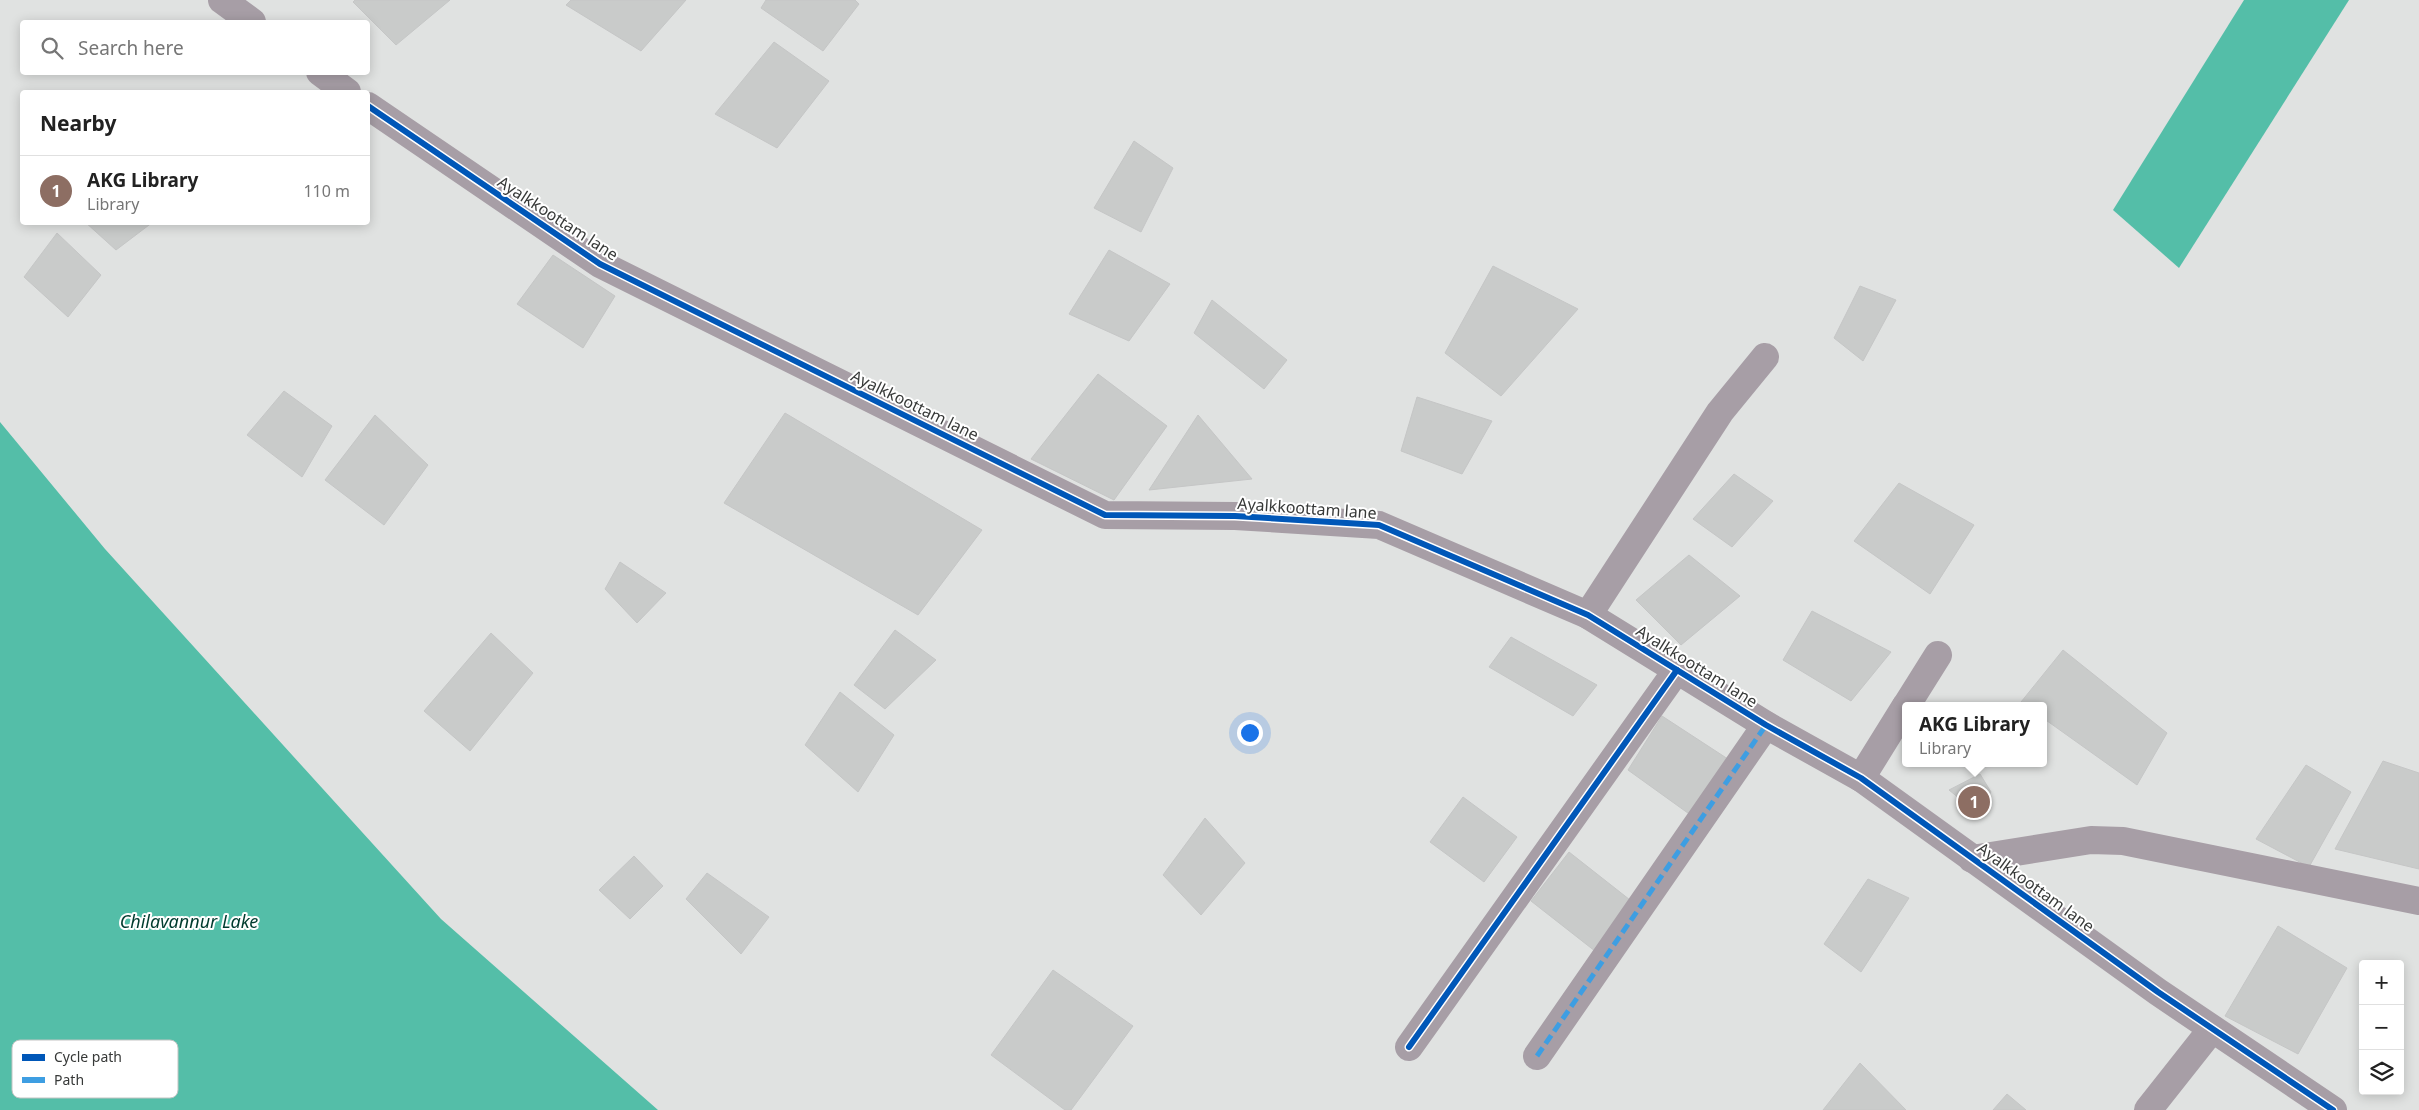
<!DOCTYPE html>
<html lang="en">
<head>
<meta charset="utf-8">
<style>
  body { margin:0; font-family:"Noto Sans",sans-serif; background:#f2f2f2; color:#222 }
  .controls { position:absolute; right:15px; bottom:15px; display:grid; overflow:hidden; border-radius:5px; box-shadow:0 2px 12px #0003 }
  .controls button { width:45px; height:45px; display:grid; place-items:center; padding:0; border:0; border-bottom:1px solid #e0e0e0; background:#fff; color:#222; font:25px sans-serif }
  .you { position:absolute; left:1249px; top:732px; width:18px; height:18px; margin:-12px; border:4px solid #fff; border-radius:50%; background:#1a73e8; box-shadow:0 0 0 8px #1a73e833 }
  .badge { display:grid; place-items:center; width:32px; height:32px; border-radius:50%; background:#b45309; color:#fff; font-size:16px; font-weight:700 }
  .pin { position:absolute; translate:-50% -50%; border:2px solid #fff; box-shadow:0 1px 5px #0006 }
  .popup { position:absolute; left:1902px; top:702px; width:145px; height:65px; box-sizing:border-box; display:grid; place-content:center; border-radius:5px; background:#fff; filter:drop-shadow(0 1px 4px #0005); font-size:16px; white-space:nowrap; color:#767676 }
  .popup b { font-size:19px; color:#222 }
  .popup::after { content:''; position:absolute; left:50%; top:100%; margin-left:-10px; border:10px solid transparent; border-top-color:#fff }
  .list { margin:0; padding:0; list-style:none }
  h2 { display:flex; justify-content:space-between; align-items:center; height:65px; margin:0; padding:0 20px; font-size:21px }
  h2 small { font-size:16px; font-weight:400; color:#767676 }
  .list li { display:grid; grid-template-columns:32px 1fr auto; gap:15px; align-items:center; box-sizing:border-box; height:70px; padding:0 20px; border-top:1px solid #e0e0e0 }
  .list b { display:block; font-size:19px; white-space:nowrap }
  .list p { margin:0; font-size:16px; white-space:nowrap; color:#767676 }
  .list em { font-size:16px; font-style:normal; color:#767676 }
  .icon { flex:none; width:28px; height:28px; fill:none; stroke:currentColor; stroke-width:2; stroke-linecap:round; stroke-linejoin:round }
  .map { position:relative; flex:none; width:2419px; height:1110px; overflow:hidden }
  .search { position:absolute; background:#fff; box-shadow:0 2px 12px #0003; left:20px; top:20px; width:350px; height:55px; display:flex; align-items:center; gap:12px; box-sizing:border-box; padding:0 18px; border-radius:5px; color:#767676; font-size:19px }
  .panel { position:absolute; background:#fff; box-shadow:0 2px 12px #0003; left:20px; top:90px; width:350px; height:135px; border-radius:5px }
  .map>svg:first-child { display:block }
  .water { fill:#54bea8 }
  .building { fill:#c9cbca; stroke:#c5c6c6 }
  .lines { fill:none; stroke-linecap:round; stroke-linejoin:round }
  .minor { stroke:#a79ea6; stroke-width:28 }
  .quiet { stroke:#3e9ee2; stroke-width:5; stroke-dasharray:10 5; stroke-linecap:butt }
  .cycleway-casing { stroke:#fff; stroke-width:9 }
  .cycleway { stroke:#0057b8; stroke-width:6 }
  .labels { text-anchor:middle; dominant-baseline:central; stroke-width:4; stroke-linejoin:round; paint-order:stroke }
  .street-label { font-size:16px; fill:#373938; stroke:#fff }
  .water-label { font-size:18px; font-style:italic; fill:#003c2f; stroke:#fff }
  .key { fill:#fff; stroke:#c3c4c3; stroke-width:1 }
  .key-label { font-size:14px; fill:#373938 }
</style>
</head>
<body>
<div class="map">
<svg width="2419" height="1110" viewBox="0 0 2419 1110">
  <rect width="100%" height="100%" fill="#e0e2e1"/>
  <g class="water">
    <polygon points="2244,0 2349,0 2179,268 2113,210"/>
    <polygon points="0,422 105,549 441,919 658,1110 0,1110"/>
  </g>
  <g class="building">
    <polygon points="355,0 450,0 396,45 353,2"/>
    <polygon points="571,0 686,0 641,51 566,5"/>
    <polygon points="766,0 855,0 859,4 823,51 761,8"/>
    <polygon points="774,42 829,81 777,148 715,114"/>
    <polygon points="1134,141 1173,168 1141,232 1094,208"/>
    <polygon points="85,222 153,222 116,250"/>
    <polygon points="57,233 101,275 68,317 24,277"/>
    <polygon points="1109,250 1170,284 1129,341 1069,314"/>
    <polygon points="553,255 615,296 583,348 517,304"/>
    <polygon points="1493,266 1578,309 1501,396 1445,353"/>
    <polygon points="1860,286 1896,300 1863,361 1834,338"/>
    <polygon points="1212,300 1287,360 1264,389 1194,333"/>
    <polygon points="1098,374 1167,426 1114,500 1031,459"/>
    <polygon points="284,391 332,426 302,477 247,435"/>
    <polygon points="1417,397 1492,421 1462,474 1401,451"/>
    <polygon points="785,413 982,530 918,615 724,503"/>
    <polygon points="375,415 428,465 384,525 325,480"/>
    <polygon points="1198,415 1252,479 1149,490"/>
    <polygon points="1734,474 1773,501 1732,547 1693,519"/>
    <polygon points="1899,483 1974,525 1930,594 1854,541"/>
    <polygon points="1689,555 1740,596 1681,645 1636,600"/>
    <polygon points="620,562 666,593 637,623 605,589"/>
    <polygon points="1812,611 1891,652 1851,701 1783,660"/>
    <polygon points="895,630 936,660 885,709 854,685"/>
    <polygon points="491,633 533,673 470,751 424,711"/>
    <polygon points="1511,637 1597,685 1573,716 1489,667"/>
    <polygon points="2063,650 2167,733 2137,785 2043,718 2043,706 2026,706 2021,702"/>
    <polygon points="840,692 894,735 858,792 805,745"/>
    <polygon points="1662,716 1731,761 1692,816 1628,770"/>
    <polygon points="2383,761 2419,773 2419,869 2335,849"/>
    <polygon points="2306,765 2351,792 2309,867 2256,839"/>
    <polygon points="1980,774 1991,792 1976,812 1949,790"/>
    <polygon points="1463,797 1517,837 1484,882 1430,842"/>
    <polygon points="1205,818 1245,863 1201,915 1163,875"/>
    <polygon points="1569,852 1639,907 1600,955 1531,901"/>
    <polygon points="634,856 663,886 630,919 599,890"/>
    <polygon points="707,873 769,917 741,954 686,899"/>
    <polygon points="1868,879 1909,898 1861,972 1824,944"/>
    <polygon points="2278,926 2347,968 2298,1054 2225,1016"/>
    <polygon points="1053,970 1133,1026 1071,1110 1065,1110 991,1055"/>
    <polygon points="1860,1063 1906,1110 1823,1110"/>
    <polygon points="2007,1094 2026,1110 1993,1110"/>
  </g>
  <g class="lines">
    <g class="minor">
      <polyline points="222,0 252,22"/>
      <polyline points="320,72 347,92"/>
      <polyline points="368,106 600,264 1105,515 1235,516 1379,525 1588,615 1766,725 1861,778 2158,992 2333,1110"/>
      <polyline points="1588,615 1720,412 1765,357"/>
      <polyline points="1906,706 1938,655"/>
      <polyline points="1861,778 1905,707"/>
      <polyline points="1972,859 2091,840 2123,841 2419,901"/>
      <polyline points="1409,1047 1677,670"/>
      <polyline points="1537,1056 1766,725"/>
      <polyline points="2148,1110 2212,1029"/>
    </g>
    <polyline class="quiet" points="1537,1056 1766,725"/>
    <defs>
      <g id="cycleway">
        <polyline points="368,106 600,264 1105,515 1235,516 1379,525 1588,615 1766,725 1861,778 2158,992 2333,1110"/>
        <polyline points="1409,1047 1677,670"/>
      </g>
    </defs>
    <use href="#cycleway" class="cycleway-casing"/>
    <use href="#cycleway" class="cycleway"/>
  </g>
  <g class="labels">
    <g class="street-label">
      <text transform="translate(558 218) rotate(33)">Ayalkkoottam lane</text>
      <text transform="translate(915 405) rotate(26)">Ayalkkoottam lane</text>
      <text transform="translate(1307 508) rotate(4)">Ayalkkoottam lane</text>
      <text transform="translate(1697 666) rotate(32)">Ayalkkoottam lane</text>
      <text transform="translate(2036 887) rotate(36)">Ayalkkoottam lane</text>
    </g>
    <g class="water-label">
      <text x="189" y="921">Chilavannur Lake</text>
    </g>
  </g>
  <rect x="12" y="1040" width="166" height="58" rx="8" class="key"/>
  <rect x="22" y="1054" width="23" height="7" fill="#0057b8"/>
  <rect x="22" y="1077" width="23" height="6" fill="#3e9ee2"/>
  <g class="key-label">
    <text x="54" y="1062">Cycle path</text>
    <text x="54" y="1085">Path</text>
  </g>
</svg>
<div class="controls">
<button>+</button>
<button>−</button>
<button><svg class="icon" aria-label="layers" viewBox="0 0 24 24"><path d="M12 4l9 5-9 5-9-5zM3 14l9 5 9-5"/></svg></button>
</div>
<div class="you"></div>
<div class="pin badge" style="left:1974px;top:802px;background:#8d6e63">1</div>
<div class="popup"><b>AKG Library</b>Library</div>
<div class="search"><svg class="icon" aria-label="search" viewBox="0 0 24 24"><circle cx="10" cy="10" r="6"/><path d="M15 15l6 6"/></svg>Search here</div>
<section class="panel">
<h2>Nearby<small></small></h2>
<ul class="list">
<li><span class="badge" style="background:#8d6e63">1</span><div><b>AKG Library</b><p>Library</p></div><em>110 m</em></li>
</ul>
</section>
</div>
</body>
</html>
